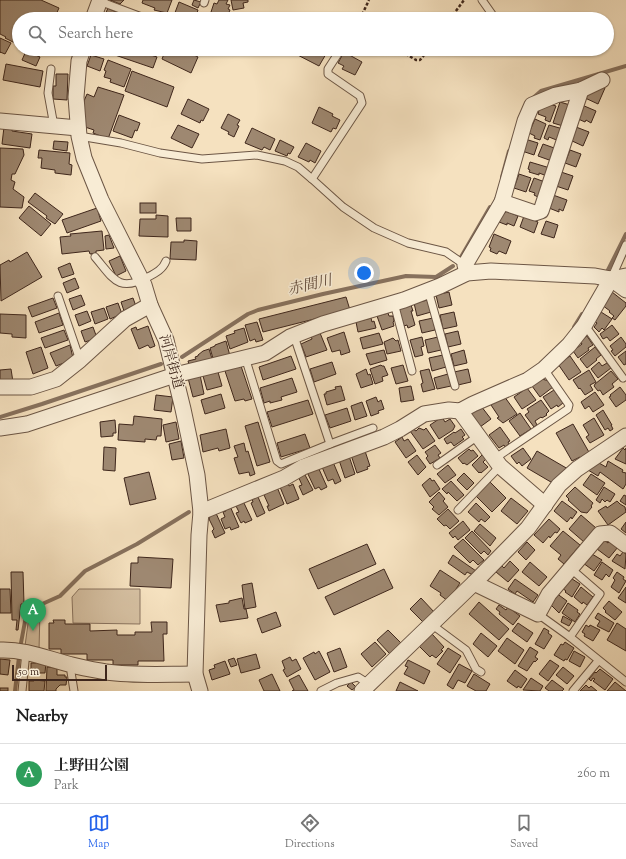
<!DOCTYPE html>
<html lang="en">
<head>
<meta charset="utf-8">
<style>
  body { margin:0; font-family:"Sorts Mill Goudy","Noto Serif JP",serif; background:#f6f6f6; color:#222 }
  .scale { position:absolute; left:12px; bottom:10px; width:95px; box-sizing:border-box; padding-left:4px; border:2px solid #3f271c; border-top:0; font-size:11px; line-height:14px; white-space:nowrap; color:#3f271c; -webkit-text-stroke:3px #f8ecd5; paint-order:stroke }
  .you { position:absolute; left:364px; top:273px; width:14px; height:14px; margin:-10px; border:3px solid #fff; border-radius:50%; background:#1a73e8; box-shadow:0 0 0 6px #1a73e833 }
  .badge { display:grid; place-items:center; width:26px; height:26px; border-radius:50%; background:#2563eb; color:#fff; font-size:13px; font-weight:700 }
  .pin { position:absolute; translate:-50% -33px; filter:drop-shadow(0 1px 2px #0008) }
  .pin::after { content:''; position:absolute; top:21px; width:14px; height:12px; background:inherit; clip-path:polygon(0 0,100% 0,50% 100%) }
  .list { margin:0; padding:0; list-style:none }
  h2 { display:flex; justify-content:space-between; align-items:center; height:52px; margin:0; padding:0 16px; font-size:17px }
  h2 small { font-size:13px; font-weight:400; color:#767676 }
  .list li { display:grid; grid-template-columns:26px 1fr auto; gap:12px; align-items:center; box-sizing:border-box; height:60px; padding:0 16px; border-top:1px solid #e0e0e0 }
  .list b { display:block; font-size:15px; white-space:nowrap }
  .list p { margin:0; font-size:13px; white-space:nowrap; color:#767676 }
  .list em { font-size:13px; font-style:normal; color:#767676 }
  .icon { flex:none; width:22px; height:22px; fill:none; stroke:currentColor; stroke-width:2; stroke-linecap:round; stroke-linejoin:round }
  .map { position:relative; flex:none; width:626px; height:691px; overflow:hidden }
  .search { position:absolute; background:#fff; box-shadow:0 1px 3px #0004; left:12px; right:12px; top:12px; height:44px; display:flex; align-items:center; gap:10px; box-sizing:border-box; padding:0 14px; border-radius:22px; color:#767676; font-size:15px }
  .sheet { height:112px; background:#fff }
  nav { display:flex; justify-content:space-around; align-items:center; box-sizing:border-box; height:56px; border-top:1px solid #e0e0e0; background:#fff; font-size:11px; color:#767676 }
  nav a { display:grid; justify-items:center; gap:2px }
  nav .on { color:#2563eb }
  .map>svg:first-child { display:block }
  .green { fill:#d6c1a3; stroke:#8a7460 }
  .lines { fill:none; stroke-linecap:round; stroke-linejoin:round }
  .stream { stroke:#87715d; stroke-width:4 }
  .building { fill:#9e8871; stroke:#3f271c }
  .lane-casing { stroke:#6c5645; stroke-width:9 }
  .street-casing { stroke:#6c5645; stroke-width:17 }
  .path { stroke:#3f271c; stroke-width:2.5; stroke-dasharray:3 2; stroke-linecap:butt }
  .lane { stroke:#f8ecd5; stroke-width:7 }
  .street { stroke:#f8ecd5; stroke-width:15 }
  .labels { text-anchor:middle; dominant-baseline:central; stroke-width:3; stroke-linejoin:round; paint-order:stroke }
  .street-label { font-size:14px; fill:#3f271c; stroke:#f8ecd5 }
  .water-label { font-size:15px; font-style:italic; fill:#634c3c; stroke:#f8ecd5 }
</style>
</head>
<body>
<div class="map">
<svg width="626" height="691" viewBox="0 0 626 691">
  <rect width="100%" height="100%" fill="#f5e1bf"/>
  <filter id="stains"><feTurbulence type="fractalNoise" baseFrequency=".005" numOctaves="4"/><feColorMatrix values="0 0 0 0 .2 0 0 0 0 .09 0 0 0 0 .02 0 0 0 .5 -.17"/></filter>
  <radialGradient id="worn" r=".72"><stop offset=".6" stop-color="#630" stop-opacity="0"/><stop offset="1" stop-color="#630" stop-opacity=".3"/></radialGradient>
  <g class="green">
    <polygon points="79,589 140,589 140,624 73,623 72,597"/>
    <polygon points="40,611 39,650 25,646 29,616 35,612"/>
  </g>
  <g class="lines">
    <g class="stream">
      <polyline points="533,98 541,91 626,66"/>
      <polyline points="502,177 509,151"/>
      <polyline points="461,257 490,207"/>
      <polyline points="606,274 626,234"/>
      <polyline points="574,327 582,314"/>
      <polyline points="182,357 248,314 258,310 323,294 406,276 436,277 453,266"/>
      <polyline points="0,417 42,404 161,364"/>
      <polyline points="21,643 26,616 31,609 60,596 85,571 137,544 189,512"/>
      <polyline points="15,691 19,657"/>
    </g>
  </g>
  <g class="building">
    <polygon points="0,0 41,0 59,8 54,19 19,19 19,45 5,38 6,37 0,34"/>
    <polygon points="110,0 124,0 120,4"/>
    <polygon points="143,0 172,0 167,13 154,10 155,8 142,3"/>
    <polygon points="194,0 201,2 198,8 192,5"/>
    <polygon points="219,0 228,0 226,4 230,5 228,9 230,10 226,19 211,12 214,3 217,4"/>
    <polygon points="231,0 248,0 248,2 243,3 244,8 233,10"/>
    <polygon points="179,2 198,10 195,19 176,19 173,18"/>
    <polygon points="108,8 126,17 125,19 103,19"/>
    <polygon points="208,14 217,19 206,19"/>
    <polygon points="0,38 11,43 5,54 0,52 0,53"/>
    <polygon points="21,49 41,49 40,51 38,50 36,54"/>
    <polygon points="113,49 132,49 157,57 153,68 112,54"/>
    <polygon points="166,49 190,49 196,52 194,55 198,57 191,73 162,59"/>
    <polygon points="286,49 317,49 326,54 319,66"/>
    <polygon points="26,51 40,57 36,66 22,60"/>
    <polygon points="344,52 362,62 355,75 342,69 344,66 338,63"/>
    <polygon points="91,55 104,59 100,71 87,66"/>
    <polygon points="108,60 131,69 124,87 110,82 111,79 104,77 106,71 104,70"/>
    <polygon points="6,64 43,71 40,87 3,80"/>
    <polygon points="132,71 174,87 167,107 125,91"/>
    <polygon points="56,74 68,74 67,100 53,99 53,86 56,86"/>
    <polygon points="599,85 605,88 598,104 583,97"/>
    <polygon points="98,87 124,95 108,139 93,133 94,130 85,127 84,101 87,94 94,97"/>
    <polygon points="188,99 209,109 203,121 201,120 200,123 181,114"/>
    <polygon points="560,102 570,105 563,126 553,123"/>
    <polygon points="549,104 556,106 550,122 545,120 546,117 538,114 540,106"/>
    <polygon points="582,105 596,111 591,123 586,120 585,122 576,118"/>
    <polygon points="319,107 333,114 332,116 340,120 336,129 333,128 331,132 312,123"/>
    <polygon points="228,114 240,120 237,125 239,126 234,137 228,134 229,132 221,128"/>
    <polygon points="119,115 140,123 137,131 135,130 132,138 113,131"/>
    <polygon points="535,119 546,124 540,140 534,138 535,136 529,133"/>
    <polygon points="178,125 199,134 192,148 171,138"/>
    <polygon points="549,125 563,129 559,141 549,137 548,140 544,138"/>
    <polygon points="4,127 12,128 12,131 32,134 30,148 2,144"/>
    <polygon points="576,127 589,132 583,146 570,140"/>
    <polygon points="252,128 275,139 270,150 264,147 262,150 245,143"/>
    <polygon points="525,139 538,143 534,155 522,151"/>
    <polygon points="280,140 294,147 290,154 288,153 287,156 275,151"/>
    <polygon points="54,141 68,142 67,151 53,149"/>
    <polygon points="306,143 321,151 315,163 310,160 309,162 298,157"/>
    <polygon points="543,144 557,149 552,161 538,156"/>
    <polygon points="0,148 23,149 24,155 15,174 12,174 11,180 15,182 13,189 24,197 22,208 0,207"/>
    <polygon points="39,150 70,153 69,164 72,165 71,175 55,173 55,170 41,168 42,158 38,158"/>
    <polygon points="570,150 581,154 576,167 565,163"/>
    <polygon points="530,162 550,168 547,176 539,173 539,175 529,172 530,170 528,169"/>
    <polygon points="561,172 573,176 568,190 556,186"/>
    <polygon points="519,174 531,178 526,192 514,188"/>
    <polygon points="534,178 545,182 540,198 534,195 535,193 529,191"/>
    <polygon points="35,193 63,214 55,224 46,218 47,216 28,202"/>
    <polygon points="553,195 567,200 563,211 559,209 559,212 549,208"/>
    <rect x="140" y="203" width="16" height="10"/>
    <polygon points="29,206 51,224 41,236 19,218"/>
    <polygon points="97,208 101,221 67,233 62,220"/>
    <polygon points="506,211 518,216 514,226 507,223 507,225 499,222 503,213 505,213"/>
    <polygon points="156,215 168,216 168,237 139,236 140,219 156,219"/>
    <polygon points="524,216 538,222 534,233 520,227"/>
    <polygon points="176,218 191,218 191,231 177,231"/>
    <polygon points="546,221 558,225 554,238 541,234"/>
    <polygon points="102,231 104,250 96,251 96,253 90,254 89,251 62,254 60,237 71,236 70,234"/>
    <polygon points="494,234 511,241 506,254 499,251 497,254 490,251 491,248 489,247"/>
    <polygon points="109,235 114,248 106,249 105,236"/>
    <polygon points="184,240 197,241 196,260 170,259 171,242 184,242"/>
    <polygon points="27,252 42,277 1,301 0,265 9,260 10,262"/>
    <polygon points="120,256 126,271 116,276 109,261"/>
    <polygon points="70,263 74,274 62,278 58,268"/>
    <polygon points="75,278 79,288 67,293 63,283"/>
    <polygon points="449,292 452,305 439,308 436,295"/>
    <polygon points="612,292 626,303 626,306 615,320 612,318 614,316 609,312 610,311 602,305"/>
    <polygon points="81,295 85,305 73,310 69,299"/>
    <polygon points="346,297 350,310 263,332 259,319"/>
    <polygon points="53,298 57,308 32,317 28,307"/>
    <polygon points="133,298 137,309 125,314 121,302"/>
    <polygon points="428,300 431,312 417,316 414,303"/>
    <polygon points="118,303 122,314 110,319 106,307"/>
    <polygon points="411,305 413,311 411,311 415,325 408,328 407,325 404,326 398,309"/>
    <polygon points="104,308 108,319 95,324 91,312"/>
    <polygon points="87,311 91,321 79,326 75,315"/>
    <polygon points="454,312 457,326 443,329 440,315"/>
    <polygon points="601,312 612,319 604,330 602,328 599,332 594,327 597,323 593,320"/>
    <polygon points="59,313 63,325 39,333 35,322"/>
    <polygon points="388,313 389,316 393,316 394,321 393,322 394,326 382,330 377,316"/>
    <polygon points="0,314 26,315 26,338 12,337 12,334 0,333"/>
    <polygon points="371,318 372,322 374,321 376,328 358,332 356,322"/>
    <polygon points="433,318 435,330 422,333 419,321"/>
    <polygon points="257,322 263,340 256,342 255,339 250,341 245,325"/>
    <polygon points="612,325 619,334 610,341 607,337 603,339 600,334"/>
    <polygon points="148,326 155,346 150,348 148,345 139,349 131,329 136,327 137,330"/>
    <polygon points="93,327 97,338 85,342 81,331"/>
    <polygon points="244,328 248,342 230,349 226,336 235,333 234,331"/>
    <polygon points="64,330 68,340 45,348 41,338"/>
    <polygon points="458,331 461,344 448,347 445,334"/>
    <polygon points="344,332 350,352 341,355 340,350 332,352 327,338"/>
    <polygon points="320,333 327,350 306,357 301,344 312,339 311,336"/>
    <polygon points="379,333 383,344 363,349 360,338"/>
    <polygon points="587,336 593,345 588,348 589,350 578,358 573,351 582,344 580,341"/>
    <polygon points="422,337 424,346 421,347 423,355 415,357 410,340"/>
    <polygon points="438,337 441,350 428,353 425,340"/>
    <polygon points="621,337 626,344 626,347 615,356 611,351 613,350 610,346"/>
    <polygon points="393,338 396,341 398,340 401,351 387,354 384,342"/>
    <polygon points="226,341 230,356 214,362 210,348 215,346 215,345"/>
    <polygon points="70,345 73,358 68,360 69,361 56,366 50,353"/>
    <polygon points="41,347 48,368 33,374 26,352"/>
    <polygon points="595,347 601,355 596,359 597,360 587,368 580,359"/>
    <polygon points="209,349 213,362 190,368 188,361 196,359 195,357 198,356 198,355 203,351"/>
    <polygon points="384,350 387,360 370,365 366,354"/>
    <polygon points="464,350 467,363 454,366 451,354"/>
    <polygon points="626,351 626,364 624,365 618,357"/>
    <polygon points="443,355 446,367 432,371 429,358"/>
    <polygon points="291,356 296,369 263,380 259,367"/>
    <polygon points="570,356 581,372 569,380 558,364"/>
    <polygon points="332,362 336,374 314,382 310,369"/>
    <polygon points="599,362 602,366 607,363 611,368 598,378 591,369"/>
    <polygon points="381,365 382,366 384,366 388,375 382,377 383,381 375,384 370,369"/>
    <polygon points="403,365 408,381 396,384 391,368"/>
    <polygon points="241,366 252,399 245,401 244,399 235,401 225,371"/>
    <polygon points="11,369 13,382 0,383 0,370"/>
    <polygon points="214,369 215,373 218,372 222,386 207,390 203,376"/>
    <polygon points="366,369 368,375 370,374 373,384 361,388 356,374"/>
    <polygon points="429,369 435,389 423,392 421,384 423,383 420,371"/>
    <polygon points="468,369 471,382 458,385 454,372"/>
    <polygon points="589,370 596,382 590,385 593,390 585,395 580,388 579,389 573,380"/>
    <polygon points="611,371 618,379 612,384 614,387 603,395 600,390 598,391 594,386 595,384"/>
    <polygon points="448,374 451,386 437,389 434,378"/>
    <polygon points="200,375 204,394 193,397 188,378"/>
    <polygon points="292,378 297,392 281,397 282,400 270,403 270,401 264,403 260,388"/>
    <polygon points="542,379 549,381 553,387 540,397 532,386"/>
    <polygon points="341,386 345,400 327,405 324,394 326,394 326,392 336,389 335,387"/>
    <polygon points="411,386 414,400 401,402 399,388"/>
    <polygon points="620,387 626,395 626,400 616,407 609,397 611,396 610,395"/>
    <polygon points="527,388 536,400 522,409 514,397"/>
    <polygon points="554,390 563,403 558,407 557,405 551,409 543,397"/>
    <polygon points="595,392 604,405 593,412 589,406 585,409 581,402"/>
    <polygon points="221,394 225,408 205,414 201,400"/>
    <polygon points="156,395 173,397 171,412 154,410"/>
    <polygon points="504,396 517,414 503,423 497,418 499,417 491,405"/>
    <polygon points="376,397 378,402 381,400 384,409 378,411 379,413 371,416 366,401"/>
    <polygon points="308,400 313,414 272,427 267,412"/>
    <polygon points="541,400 549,411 546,414 547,415 542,418 541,417 535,421 537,425 534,427 525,415 529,412 527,409"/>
    <polygon points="362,402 367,416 355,420 351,406"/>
    <polygon points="481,406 491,419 480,427 470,414"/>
    <polygon points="347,408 351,421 330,428 325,415"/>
    <polygon points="603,410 612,425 611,425 613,429 610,431 608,428 605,430 596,415"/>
    <polygon points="520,413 531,429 520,436 509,421"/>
    <polygon points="134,416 162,419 161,436 157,436 156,440 145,439 145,442 118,440 119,424 133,425"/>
    <polygon points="442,417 445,422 450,419 455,426 453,430 439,439 430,425"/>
    <polygon points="594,418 604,435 590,443 586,437 589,435 583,425"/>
    <polygon points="115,420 116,433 113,433 113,436 101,437 100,422"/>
    <polygon points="176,422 179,439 166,442 163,425"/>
    <polygon points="258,422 270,462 257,466 245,426"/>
    <polygon points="573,424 590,454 581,459 580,457 572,461 556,433"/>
    <polygon points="500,427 510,441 508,442 509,444 505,447 504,445 499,448 489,435"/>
    <polygon points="419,428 424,430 426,428 435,441 423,449 410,431 413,429 416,431"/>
    <polygon points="226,429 230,448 219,451 218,448 203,452 200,435"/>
    <polygon points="461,429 465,435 462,437 464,439 454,446 451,442 447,444 444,439 454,432 455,433"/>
    <polygon points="305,434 310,448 281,457 277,443"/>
    <polygon points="402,437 404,441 408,439 416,451 406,458 395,442"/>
    <polygon points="181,441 184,458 172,460 169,444"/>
    <polygon points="244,443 246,452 248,451 255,474 250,476 249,472 239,474 234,458 238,457 234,446"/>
    <polygon points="435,445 441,453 438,455 440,458 430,464 426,458 428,456 425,452"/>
    <polygon points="104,447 116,448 115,471 103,470"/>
    <polygon points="523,448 531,459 522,466 519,462 517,464 511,456"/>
    <polygon points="623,448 625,450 626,448 626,464 615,459"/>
    <polygon points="469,449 471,451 473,450 478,456 467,465 464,463 463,464 458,458"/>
    <polygon points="365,451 370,466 367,467 368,469 357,473 351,455"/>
    <polygon points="537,451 568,469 556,485 527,468"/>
    <polygon points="417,455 426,467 418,475 408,462"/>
    <polygon points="482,455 486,459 483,462 488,467 481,473 480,472 479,473 472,465"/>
    <polygon points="349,456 355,474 345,478 339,460"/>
    <polygon points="608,461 623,470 622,472 626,473 626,484 623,489 600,472 598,476 588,470 599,463 606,467"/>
    <polygon points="333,462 341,481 335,484 333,479 328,481 322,467"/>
    <polygon points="448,465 456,475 445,483 437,474"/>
    <polygon points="318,467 327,487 321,490 319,487 315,489 307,472"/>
    <polygon points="149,472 156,499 130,505 124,478"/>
    <polygon points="304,473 313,490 303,495 299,486 302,485 298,476"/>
    <polygon points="464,473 474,483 467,490 457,480"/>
    <polygon points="591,474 605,483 597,495 583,485"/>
    <polygon points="430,478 432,481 434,480 440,489 430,497 422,485"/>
    <polygon points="451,481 464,495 457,501 448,492 447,494 442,489"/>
    <polygon points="490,482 506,498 492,512 476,496"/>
    <polygon points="288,483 289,486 293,484 299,499 287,504 280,487"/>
    <polygon points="277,487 284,504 269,511 267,506 269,506 264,495 269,492 268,491"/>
    <polygon points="575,487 593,503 591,506 592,507 587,513 581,512 568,500 569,499 566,496"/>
    <polygon points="604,487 615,494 610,502 607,500 605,502 602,499 600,503 596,500"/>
    <polygon points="439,492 445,499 443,501 448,507 439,515 432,509 434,507 429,502"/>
    <polygon points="624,495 626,496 626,505 620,501"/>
    <polygon points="258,497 265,513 257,517 251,503 253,502 252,499"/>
    <polygon points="511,498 528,511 517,524 501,511"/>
    <polygon points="243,501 252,520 245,523 244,521 241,523 236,513 239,512 235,504"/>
    <polygon points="562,501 577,512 572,519 571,517 567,522 554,511"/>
    <polygon points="617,501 620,504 625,507 626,512 608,525 598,511 606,506 607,508"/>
    <polygon points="476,503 490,517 485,522 481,519 479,522 468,512"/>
    <polygon points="230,506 239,527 231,530 230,527 225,529 221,519 225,517 223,512 226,511 225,508"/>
    <polygon points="448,509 459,521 450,529 446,525 444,526 437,519"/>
    <polygon points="215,511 225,533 215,538 212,531 214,529 209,519 212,512"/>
    <polygon points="581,515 596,528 584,542 569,529"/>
    <polygon points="549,519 560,529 557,533 555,532 550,538 549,536 543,543 534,535"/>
    <polygon points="463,521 470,530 458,540 455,536 453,538 449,533"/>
    <polygon points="626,522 626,533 621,529"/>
    <polygon points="480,524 496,538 490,546 474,531"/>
    <polygon points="472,531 491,551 488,555 484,551 481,554 465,538"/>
    <polygon points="563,531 580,545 564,564 558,559 561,555 550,546"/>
    <polygon points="463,539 484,560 478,565 473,560 470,563 454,547"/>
    <polygon points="604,540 608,543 610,541 618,547 609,558 597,549"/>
    <polygon points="527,542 535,550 526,560 518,552"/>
    <polygon points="367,544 376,564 318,589 309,569"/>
    <polygon points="623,552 626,554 625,569 612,561 617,554 620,556"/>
    <polygon points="592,554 602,560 594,571 583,563"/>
    <polygon points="453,555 476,571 473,575 467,572 465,575 448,563"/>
    <polygon points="138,557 173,559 171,588 130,586 131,563 138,563"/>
    <polygon points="510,561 519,570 508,582 496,572 502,566 504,568"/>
    <polygon points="530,562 547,577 539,586 522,572"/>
    <polygon points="602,562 613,570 609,577 606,574 602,580 594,575"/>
    <polygon points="384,569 393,588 334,615 325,597"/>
    <polygon points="440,570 460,583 448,601 440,595 441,593 430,586"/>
    <polygon points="11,572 23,572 24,604 21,604 18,630 16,630 17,620 12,620"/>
    <polygon points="617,572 624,577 623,579 626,581 619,593 611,587 615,580 613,578"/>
    <polygon points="569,577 580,584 572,597 565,592 566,591 562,588"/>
    <polygon points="515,579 538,595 533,602 517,591 515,594 508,589"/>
    <polygon points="252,583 256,607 245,609 242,585"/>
    <polygon points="581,587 593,597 587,605 583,602 582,604 574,597"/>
    <polygon points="626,587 626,603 618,598"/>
    <polygon points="0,589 10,589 11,613 0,613"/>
    <polygon points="556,593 567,601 559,613 549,603"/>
    <polygon points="242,598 244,609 246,609 248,618 220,622 216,605 229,603 229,601"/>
    <polygon points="421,598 435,613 424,623 410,609"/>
    <polygon points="609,601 622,612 615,620 605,612 606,611 603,608"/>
    <polygon points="479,602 509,629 499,640 469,614"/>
    <polygon points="568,603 578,610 577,612 580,614 575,622 562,613"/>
    <polygon points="499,605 506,610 508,607 520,616 513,625 499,614 500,612 496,609"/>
    <polygon points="276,612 281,626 262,633 257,619"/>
    <polygon points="598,613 614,623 609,632 597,626 600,621 595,618"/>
    <polygon points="563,616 572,621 569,626 561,622"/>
    <polygon points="53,620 65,620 65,624 90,624 90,631 117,630 117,635 135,635 135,632 152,632 151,622 167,622 167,634 163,634 164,661 138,661 138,665 113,665 113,660 87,660 87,654 61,654 61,649 49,649 49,623 54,623"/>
    <polygon points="518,623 533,633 527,642 512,631"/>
    <polygon points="617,623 626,629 626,651 607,640"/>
    <polygon points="586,625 589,627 590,625 600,630 593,641 584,636 585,634 582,632"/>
    <polygon points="544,628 549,631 548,633 552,636 544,649 535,644"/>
    <polygon points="388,630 402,644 390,654 377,640"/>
    <polygon points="481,633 497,646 488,657 473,644"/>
    <polygon points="432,634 444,647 441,650 443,651 436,658 432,655 430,657 419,646"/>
    <polygon points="507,638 524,650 515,664 498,651"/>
    <polygon points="375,642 386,654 372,667 361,654"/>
    <polygon points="565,642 574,648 567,660 565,659 564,661 554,655 561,644 563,645"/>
    <polygon points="530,647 538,652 535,657 538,659 535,662 534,661 527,671 518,666"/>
    <polygon points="340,648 347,667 334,672 327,653"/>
    <polygon points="448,648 461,656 450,673 437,664"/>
    <polygon points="319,651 330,672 315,680 303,658 314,652 315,654"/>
    <polygon points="574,651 585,657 580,667 569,661"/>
    <polygon points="256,654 260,668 241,673 237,659"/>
    <polygon points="290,657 292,661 296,659 301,669 287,677 283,670 285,669 282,661"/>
    <polygon points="234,658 237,665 231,667 228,660"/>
    <polygon points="0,659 10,660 8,675 0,674"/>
    <polygon points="408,660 430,671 424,684 404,674 408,667 405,666"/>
    <polygon points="550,660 559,666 548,681 539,674"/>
    <polygon points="36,661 46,662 45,673 31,673 31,663 36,663"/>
    <polygon points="225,661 230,674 212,680 209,670 215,668 214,665"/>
    <polygon points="459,664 472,671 465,683 458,680 453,689 447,685"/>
    <polygon points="47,667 57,668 57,675 65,675 65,677 67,677 66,685 60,685 56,689 56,691 46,691"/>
    <polygon points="563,667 574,676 567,684 556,675"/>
    <polygon points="600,669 613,679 605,690 593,681 595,679 593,678 591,681 589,679 595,672 596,673"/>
    <polygon points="515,670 527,679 521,688 518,686 517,688 507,681"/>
    <polygon points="272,674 280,691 264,691 259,680"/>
    <polygon points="474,674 490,684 486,691 476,691 467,686"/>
    <polygon points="299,675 308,691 292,691 294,690 289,680"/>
    <polygon points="531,678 543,686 540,691 523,690"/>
    <polygon points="34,680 45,681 44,691 29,691 29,681 34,681"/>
    <polygon points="552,680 564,689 562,691 549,691 545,688"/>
    <polygon points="351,682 356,687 352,690 347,686"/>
    <polygon points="400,682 418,691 396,691"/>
    <polygon points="615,682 626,691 607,691"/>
    <polygon points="586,685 589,688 591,686 597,691 580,691"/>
    <rect x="0" y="688" width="8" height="3"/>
  </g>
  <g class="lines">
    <defs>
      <g id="lane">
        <polyline points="482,0 494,17"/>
        <polyline points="99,1 147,19"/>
        <polyline points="204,3 205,0"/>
        <polyline points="51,69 48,93 54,126"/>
        <polyline points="79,136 121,143 160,153 202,159 257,155 285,161 298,167 312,179 343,207 374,228 408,243 446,252 465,265"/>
        <polyline points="312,179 362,103 360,96 328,74 328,69 341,49"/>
        <path d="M 95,257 C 113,278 118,293 148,277 C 156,273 163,269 166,261"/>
        <polyline points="611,279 626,245"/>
        <polyline points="428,290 455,386"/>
        <polyline points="58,296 80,360"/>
        <polyline points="394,303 412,371"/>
        <polyline points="584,326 589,331 623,378"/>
        <polyline points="294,336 330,444"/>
        <polyline points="245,357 277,461 281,464 330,444 373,428"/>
        <polyline points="494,459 568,409 569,405 544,369"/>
        <polyline points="437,465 478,436"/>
        <polyline points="458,510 500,466"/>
        <polyline points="538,614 570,637 626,682"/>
        <polyline points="431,624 466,650 476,669 481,672"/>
        <polyline points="570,637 600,594 570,568"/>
        <polyline points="73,666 71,672 74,691"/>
        <polyline points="22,691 26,652"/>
        <polyline points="321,691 337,683 358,677 369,684"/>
        <polyline points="573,691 598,661"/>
      </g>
      <g id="street">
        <polyline points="93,19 100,0"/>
        <polyline points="83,49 79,61 76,97 79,136 84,158 101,200 144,285 150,305 166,340 183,409 197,475 201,512 199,535 195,674 200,691"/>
        <polyline points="0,121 78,128"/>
        <polyline points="502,202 535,213 541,211 581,90"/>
        <polyline points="467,273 465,265 502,202 525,121 532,105 556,95 581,90 602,80"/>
        <polyline points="611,279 626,290"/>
        <polyline points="0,387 31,387 56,379 80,360 125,319 150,305"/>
        <polyline points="460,411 500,466 545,505"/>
        <polyline points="0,428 27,424 175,375 265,353 290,337 323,324 404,300 440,286 467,273 491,271 595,276 611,279 626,276"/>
        <polyline points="626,436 577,469 559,485 528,528 474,583 538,614 549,594 600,534 610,533 626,545"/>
        <polyline points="201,512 284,478 303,467 384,437 400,429 424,414 449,410 460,411 473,404 528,380 544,369 569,345 584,326 611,279"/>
        <path d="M 0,650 C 25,649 48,659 72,665 C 83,668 95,670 106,672 C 135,676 166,674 195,674"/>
        <polyline points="362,691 474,583"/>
      </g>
    </defs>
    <use href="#lane" class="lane-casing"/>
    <use href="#street" class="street-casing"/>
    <g class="path">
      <polyline points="360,19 369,0"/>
      <polyline points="450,19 464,0"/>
      <polyline points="397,49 416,60 420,60 429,49"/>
    </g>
    <use href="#lane" class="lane"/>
    <use href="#street" class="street"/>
  </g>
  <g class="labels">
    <g class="street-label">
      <text transform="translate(170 362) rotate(74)">河岸街道</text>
    </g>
    <g class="water-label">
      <text transform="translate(310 286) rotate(-13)">赤間川</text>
    </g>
  </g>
  <rect width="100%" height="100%" filter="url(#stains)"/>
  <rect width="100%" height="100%" fill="url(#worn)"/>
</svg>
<div class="scale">50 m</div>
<div class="you"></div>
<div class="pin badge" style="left:33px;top:631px;background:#2e9e5b">A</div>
<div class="search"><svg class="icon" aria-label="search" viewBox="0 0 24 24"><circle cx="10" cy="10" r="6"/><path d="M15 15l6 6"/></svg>Search here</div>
</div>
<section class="sheet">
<h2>Nearby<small></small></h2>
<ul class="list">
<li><span class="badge" style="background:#2e9e5b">A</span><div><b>上野田公園</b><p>Park</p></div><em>260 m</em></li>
</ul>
</section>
<nav>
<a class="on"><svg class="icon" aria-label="map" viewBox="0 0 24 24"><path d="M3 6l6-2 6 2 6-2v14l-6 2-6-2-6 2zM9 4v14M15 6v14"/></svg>Map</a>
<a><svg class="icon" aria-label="directions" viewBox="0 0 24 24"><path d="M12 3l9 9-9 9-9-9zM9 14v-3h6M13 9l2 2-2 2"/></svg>Directions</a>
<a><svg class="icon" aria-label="saved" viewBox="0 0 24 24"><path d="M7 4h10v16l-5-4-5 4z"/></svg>Saved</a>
</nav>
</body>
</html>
